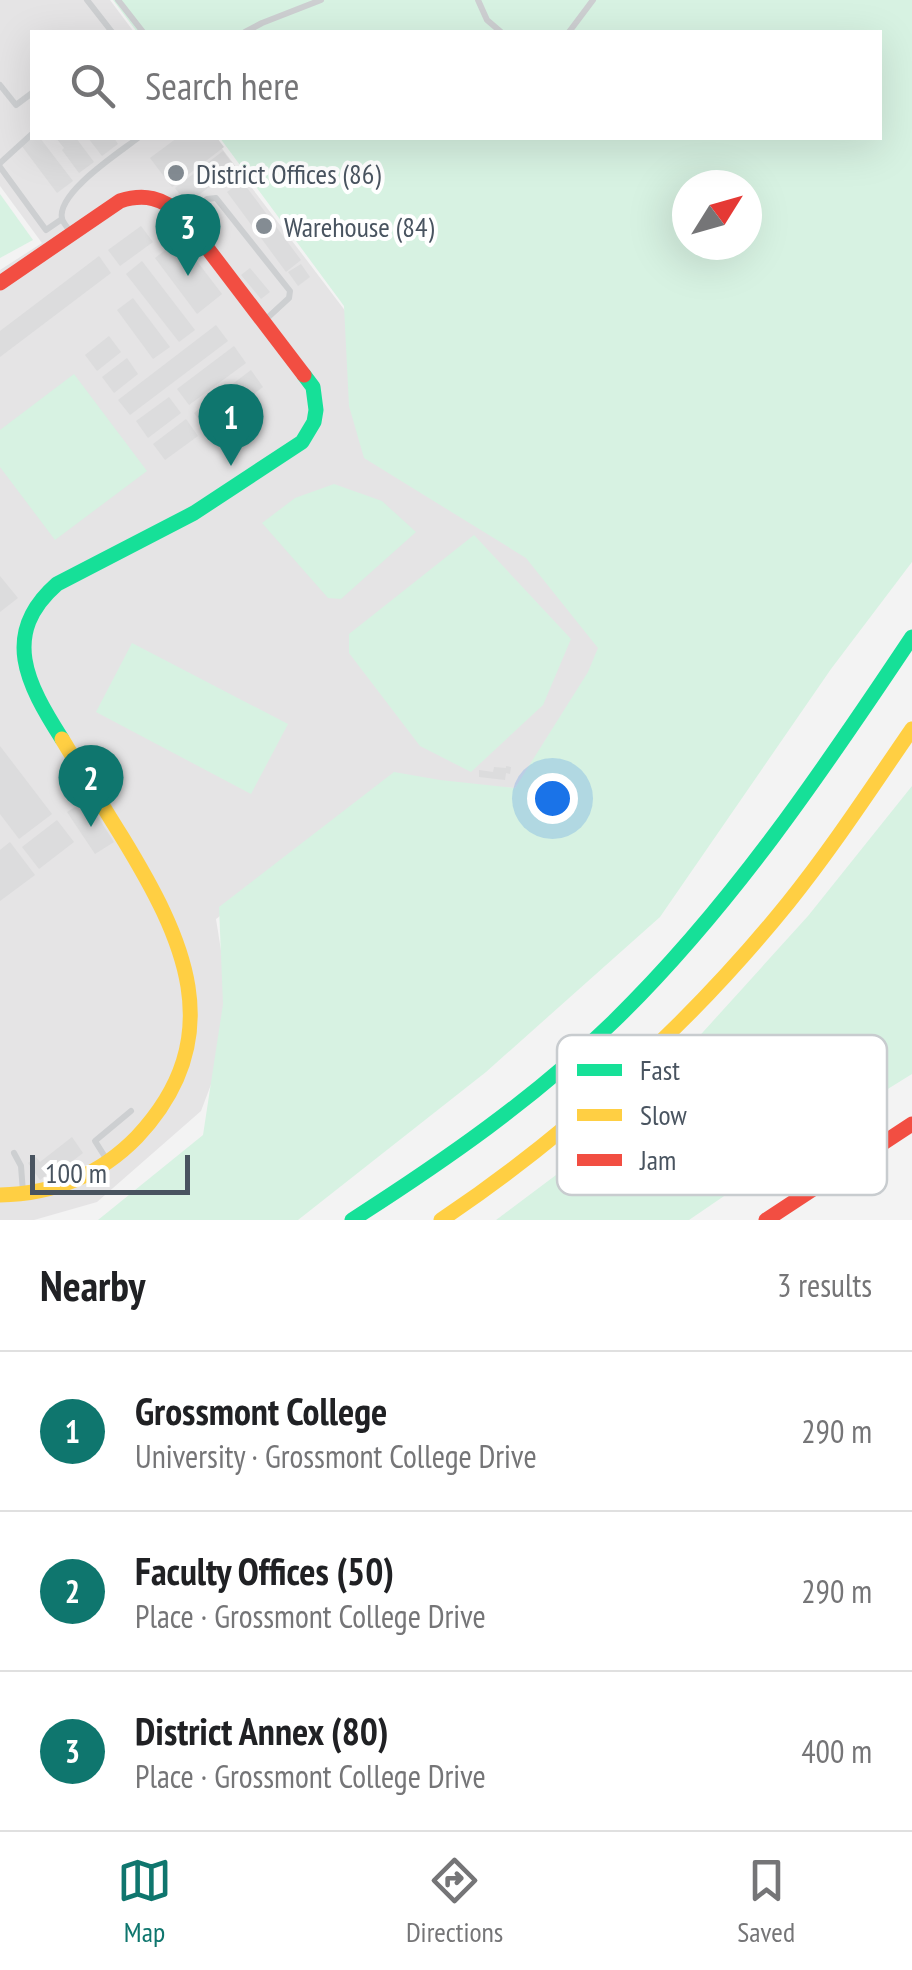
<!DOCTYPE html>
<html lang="en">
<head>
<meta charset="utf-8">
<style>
  body { margin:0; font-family:"PT Sans Narrow",sans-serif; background:#f6f6f6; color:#202124 }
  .compass { position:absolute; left:672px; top:170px; width:90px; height:90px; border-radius:50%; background:#fff; box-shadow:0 10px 40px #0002; rotate:53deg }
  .scale { position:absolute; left:30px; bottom:25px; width:160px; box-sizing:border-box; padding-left:10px; border:5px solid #495460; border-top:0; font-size:28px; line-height:35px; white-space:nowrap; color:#495460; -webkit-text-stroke:8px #fff; paint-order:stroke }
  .you { position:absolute; left:552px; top:798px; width:35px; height:35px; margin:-25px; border:8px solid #fff; border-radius:50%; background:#1a73e8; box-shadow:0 0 0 15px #1a73e833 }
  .badge { display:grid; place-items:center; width:65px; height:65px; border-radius:50%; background:#0f766e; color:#fff; font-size:32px; font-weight:700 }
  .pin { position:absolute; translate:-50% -82px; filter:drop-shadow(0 2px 5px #0008) }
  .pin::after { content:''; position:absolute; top:52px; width:35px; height:30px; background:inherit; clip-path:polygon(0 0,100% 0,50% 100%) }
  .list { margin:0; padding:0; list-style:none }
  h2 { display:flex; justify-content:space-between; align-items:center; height:130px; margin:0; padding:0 40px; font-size:42px }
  h2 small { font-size:32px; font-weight:400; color:#757577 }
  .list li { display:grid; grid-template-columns:65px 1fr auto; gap:30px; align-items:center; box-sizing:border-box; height:160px; padding:0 40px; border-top:2px solid #e0e0e0 }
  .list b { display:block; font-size:38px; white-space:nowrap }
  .list p { margin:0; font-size:32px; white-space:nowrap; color:#757577 }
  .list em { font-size:32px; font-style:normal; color:#757577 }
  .icon { flex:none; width:55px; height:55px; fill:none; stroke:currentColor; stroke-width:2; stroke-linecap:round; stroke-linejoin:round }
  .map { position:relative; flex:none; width:912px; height:1220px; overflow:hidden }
  .search { position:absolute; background:#fff; box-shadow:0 10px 40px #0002; left:30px; right:30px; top:30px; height:110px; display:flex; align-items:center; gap:25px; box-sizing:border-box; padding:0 35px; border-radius:0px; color:#757577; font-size:38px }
  .sheet { height:610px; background:#fff }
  nav { display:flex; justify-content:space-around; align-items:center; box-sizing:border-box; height:140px; border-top:2px solid #e0e0e0; background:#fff; font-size:28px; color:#757577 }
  nav a { display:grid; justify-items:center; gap:5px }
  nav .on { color:#0f766e }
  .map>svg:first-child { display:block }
  .education { fill:#e5e4e5 }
  .green { fill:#d7f2e2; fill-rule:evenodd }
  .building { fill:#dcdcdd }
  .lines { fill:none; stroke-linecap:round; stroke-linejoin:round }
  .lane { stroke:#cdcfd1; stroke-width:6 }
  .fast { stroke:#16e098; stroke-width:15 }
  .slow { stroke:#ffcf43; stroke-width:15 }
  .jam { stroke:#f24e42; stroke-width:15 }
  .poi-dot { fill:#848c93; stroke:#fff; stroke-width:4 }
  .labels { text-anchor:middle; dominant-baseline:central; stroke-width:8; stroke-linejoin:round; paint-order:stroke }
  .poi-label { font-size:28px; fill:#495460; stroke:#fff; text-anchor:start }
  .key { fill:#fff; stroke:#c8cccf; stroke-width:2.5 }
  .key-label { font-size:28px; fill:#495460 }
</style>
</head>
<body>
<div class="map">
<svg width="912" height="1220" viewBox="0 0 912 1220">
  <rect width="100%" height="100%" fill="#f3f3f3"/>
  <polygon class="education" points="0,0 110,0 134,32 32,32 32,138 214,138 611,661 515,788 394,784 216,919 233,1026 201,1111 97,1202 34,1220 0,1220 0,270 42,243 0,186"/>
  <g class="green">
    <path d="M 113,0 L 912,0 L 912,562 L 831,669 L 660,917 L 486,1072 L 298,1220 L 98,1220 L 203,1135 L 223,1004 L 219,907 L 394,772 L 440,780 L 515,788 L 588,672 L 598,648 L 526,558 L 364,458 L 349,406 L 344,306 L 220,138 L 880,138 L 880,32 L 137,32 ZM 687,185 L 747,185 L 747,245 L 687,245 Z"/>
    <polygon points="0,194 33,240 0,258"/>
    <polygon points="74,374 147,471 55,540 0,467 0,430"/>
    <polygon points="334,484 382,501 416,532 341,599 328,598 262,523 295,498"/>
    <polygon points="474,535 571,639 543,705 471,772 420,746 349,653 349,634"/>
    <polygon points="132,643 288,724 251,794 96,712"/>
    <polygon points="912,786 912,1074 815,1134 689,1220 496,1220 564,1169 656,1084 808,916"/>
  </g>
  <g class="building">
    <polygon points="31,138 40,138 73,181 57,193 21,145"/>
    <polygon points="56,138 76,138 94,162 79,173 62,150 64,148"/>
    <polygon points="88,138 114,138 118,144 102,156"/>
    <polygon points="177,138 217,138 224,147 172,187 150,158"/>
    <polygon points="223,151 235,167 187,204 175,188"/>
    <polygon points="242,181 301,260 286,272 227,192"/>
    <polygon points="141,226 153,242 120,266 108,250"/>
    <polygon points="180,239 222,294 197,314 155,258"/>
    <polygon points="99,256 111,273 0,357 0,331"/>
    <polygon points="142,261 195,330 179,342 126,274"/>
    <polygon points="301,264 310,277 298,286 288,272"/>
    <polygon points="250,268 270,292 261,299 241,275"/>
    <polygon points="133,298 170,347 153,359 117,310"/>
    <polygon points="216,325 228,341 130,415 118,400"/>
    <polygon points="109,336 121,352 97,371 85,355"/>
    <polygon points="234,346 246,363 189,405 177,389"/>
    <polygon points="127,358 138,374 114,393 102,377"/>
    <polygon points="251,370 263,387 206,429 194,413"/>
    <polygon points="169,397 181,413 148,438 136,421"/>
    <polygon points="186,419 198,436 165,460 153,444"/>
    <polygon points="0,576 18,598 0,612"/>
    <polygon points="0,746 52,814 19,839 0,814"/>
    <polygon points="506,766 511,767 510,774 506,773 505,780 479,777 479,770 493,772 494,767 506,768"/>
    <polygon points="87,800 114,842 95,854 67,812"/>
    <polygon points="57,820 74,842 39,869 22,847"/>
    <polygon points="10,842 35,875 0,901 0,850"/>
    <polygon points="72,1137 83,1153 57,1173 54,1169 40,1180 28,1163 36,1157 40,1162"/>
  </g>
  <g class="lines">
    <g class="lane">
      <polyline points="87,0 112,32"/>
      <polyline points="118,0 143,32"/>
      <polyline points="478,0 487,20 501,32"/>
      <polyline points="245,32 262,23 321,0"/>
      <polyline points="569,32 593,0"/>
      <polyline points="0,85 16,105 32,93"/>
      <polyline points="0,163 32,134"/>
      <polyline points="0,167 46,230 62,219"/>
      <polyline points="185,217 207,199 216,198 290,291 289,298 264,321"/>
      <path d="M 71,233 C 68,228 64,224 62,219 C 56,193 120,152 138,138"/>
      <polyline points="14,1153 21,1166 23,1192"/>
      <polyline points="107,1160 95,1141 131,1111"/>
    </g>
    <g class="fast">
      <path d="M 62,739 C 27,684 0,634 57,584 L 194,513 L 302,442 L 314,422 L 316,410 L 313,387 L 304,375"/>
      <path d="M 352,1220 C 444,1161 535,1098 613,1022 C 730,908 822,772 912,637"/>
    </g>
    <g class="slow">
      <path d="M 0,1195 C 53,1194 100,1175 137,1137 C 232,1036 183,937 122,837 C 102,805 82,772 62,739"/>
      <path d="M 441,1220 C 569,1134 691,1023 788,903 C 833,847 872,787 912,729"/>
    </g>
    <g class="jam">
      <path d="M 0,283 L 120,201 C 145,193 162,198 182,215 L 304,375"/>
      <polyline points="766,1220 912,1124"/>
    </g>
  </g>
  <g class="poi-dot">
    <circle cx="176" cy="173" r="10"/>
    <circle cx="264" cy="226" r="10"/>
  </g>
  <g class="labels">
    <g class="poi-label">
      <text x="196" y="173">District Offices (86)</text>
      <text x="284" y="226">Warehouse (84)</text>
    </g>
  </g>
  <rect x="557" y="1035" width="330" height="160" rx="15" class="key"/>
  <rect x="577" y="1064" width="45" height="12" fill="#16e098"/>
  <rect x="577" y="1109" width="45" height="12" fill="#ffcf43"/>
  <rect x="577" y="1154" width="45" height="12" fill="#f24e42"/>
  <g class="key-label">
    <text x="640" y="1080">Fast</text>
    <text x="640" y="1125">Slow</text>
    <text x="640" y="1170">Jam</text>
  </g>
</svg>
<svg class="compass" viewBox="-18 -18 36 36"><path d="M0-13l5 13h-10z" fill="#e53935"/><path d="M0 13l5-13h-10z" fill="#757577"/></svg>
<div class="scale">100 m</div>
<div class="you"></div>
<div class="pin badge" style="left:231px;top:466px">1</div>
<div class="pin badge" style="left:91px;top:827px">2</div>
<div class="pin badge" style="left:188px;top:276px">3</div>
<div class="search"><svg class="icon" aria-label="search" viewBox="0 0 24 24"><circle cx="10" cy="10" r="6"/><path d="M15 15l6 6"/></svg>Search here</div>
</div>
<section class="sheet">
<h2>Nearby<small>3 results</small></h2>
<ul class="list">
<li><span class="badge">1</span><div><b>Grossmont College</b><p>University · Grossmont College Drive</p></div><em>290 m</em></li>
<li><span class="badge">2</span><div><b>Faculty Offices (50)</b><p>Place · Grossmont College Drive</p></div><em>290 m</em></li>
<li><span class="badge">3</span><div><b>District Annex (80)</b><p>Place · Grossmont College Drive</p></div><em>400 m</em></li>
</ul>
</section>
<nav>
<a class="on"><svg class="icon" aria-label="map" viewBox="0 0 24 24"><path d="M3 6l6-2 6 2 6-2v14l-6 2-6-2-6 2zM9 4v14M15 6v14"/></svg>Map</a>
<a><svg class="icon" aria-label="directions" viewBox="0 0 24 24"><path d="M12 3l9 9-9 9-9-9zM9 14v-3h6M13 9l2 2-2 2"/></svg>Directions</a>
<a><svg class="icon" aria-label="saved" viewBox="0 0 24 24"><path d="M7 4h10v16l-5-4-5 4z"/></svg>Saved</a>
</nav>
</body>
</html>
